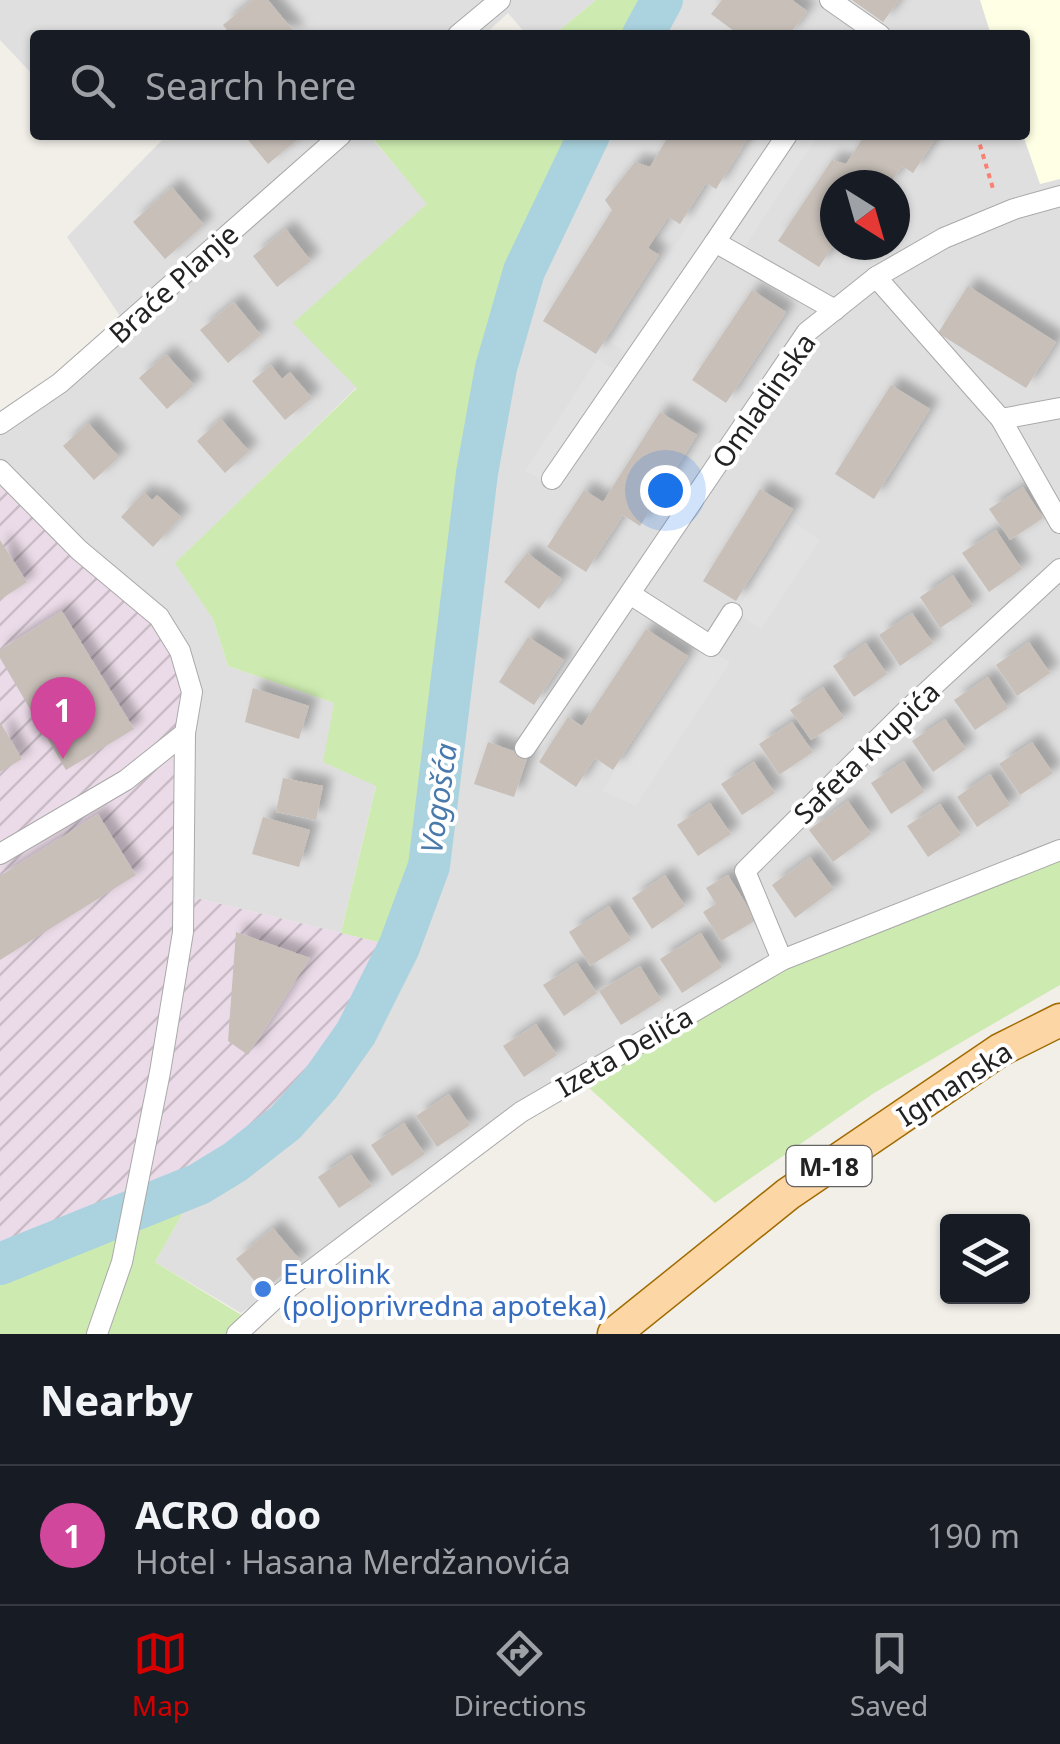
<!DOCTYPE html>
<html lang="en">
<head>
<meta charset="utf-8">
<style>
  body { margin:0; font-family:"Noto Sans",sans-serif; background:#242831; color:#f1f3f6 }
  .controls { position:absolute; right:30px; bottom:30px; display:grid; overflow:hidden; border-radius:10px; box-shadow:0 2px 8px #0004 }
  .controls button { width:90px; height:90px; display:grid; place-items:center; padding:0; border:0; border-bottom:2px solid #363941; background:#171b24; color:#f1f3f6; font:50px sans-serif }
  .compass { position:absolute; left:820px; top:170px; width:90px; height:90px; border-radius:50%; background:#171b24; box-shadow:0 2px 8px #0004; rotate:143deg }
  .you { position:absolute; left:665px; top:490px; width:35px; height:35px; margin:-25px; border:8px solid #fff; border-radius:50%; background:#1a73e8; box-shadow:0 0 0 15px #1a73e833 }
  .badge { display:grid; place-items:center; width:65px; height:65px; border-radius:50%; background:#d40000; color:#fff; font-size:32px; font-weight:700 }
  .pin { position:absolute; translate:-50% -82px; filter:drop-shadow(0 2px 5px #0008) }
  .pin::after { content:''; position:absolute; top:52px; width:35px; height:30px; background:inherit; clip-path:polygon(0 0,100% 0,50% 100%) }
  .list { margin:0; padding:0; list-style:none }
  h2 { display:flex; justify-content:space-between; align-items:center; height:130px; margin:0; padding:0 40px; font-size:42px }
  h2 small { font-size:32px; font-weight:400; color:#9ea1a6 }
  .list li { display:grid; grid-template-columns:65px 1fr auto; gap:30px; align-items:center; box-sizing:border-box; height:140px; padding:0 40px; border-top:2px solid #363941 }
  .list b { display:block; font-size:38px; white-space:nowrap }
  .list p { margin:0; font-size:32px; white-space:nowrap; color:#9ea1a6 }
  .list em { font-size:32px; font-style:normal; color:#9ea1a6 }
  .icon { flex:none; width:55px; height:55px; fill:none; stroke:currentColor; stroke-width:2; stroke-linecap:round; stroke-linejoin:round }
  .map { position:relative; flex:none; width:1060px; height:1334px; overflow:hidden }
  .search { position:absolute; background:#171b24; box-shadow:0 2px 8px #0004; left:30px; right:30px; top:30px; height:110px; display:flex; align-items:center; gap:25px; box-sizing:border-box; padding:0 35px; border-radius:10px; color:#9ea1a6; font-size:38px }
  .sheet { height:270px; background:#171b24 }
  nav { display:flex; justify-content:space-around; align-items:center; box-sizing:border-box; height:140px; border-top:2px solid #363941; background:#171b24; font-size:28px; color:#9ea1a6 }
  nav a { display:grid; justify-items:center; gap:5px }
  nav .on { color:#d40000 }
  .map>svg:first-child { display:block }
  .residential { fill:#e0dfdf; fill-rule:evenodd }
  .industrial { fill:url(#industrial-furrows) }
  .education { fill:#ffffe5 }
  .grass { fill:#cdebb0 }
  .parking { fill:#e2e2e2 }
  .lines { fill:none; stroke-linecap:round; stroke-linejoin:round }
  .river { stroke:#aad3df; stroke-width:42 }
  .building { fill:#c7bfb8; filter:url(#shadow) }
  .street-casing { stroke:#a9a9a9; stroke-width:22 }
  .primary-casing { stroke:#a06b00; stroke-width:35 }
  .path { stroke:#fa8072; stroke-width:4; stroke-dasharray:5 5; stroke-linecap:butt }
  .street { stroke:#fff; stroke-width:20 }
  .primary { stroke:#fcd6a4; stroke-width:32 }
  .shop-dot { fill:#3f7fe0; stroke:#fff; stroke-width:4 }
  .labels { text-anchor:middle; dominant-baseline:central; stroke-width:8; stroke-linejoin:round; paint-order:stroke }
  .shield { fill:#fff; stroke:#646464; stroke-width:2.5 }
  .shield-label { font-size:25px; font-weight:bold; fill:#222 }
  .street-label { font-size:28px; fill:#222; stroke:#fff }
  .shop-label { font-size:28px; fill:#366cbe; stroke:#fff; text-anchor:start }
  .water-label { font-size:30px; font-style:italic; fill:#4a7aab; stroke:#fff }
</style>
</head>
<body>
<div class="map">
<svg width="1060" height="1334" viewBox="0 0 1060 1334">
  <defs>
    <pattern id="industrial-furrows" width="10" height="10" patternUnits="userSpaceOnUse" patternTransform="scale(2.5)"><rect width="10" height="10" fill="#ebdbe8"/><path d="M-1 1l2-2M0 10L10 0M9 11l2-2" fill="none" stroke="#c9bcc7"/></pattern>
    <filter id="shadow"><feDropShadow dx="9" dy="-9" stdDeviation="5" flood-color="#0004"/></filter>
  </defs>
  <rect width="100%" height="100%" fill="#f2efe9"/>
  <g class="residential">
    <polygon points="0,0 596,0 554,35 527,35 508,13 484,35 35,35 35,77 0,40"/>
    <path d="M 662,0 L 1060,0 L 1060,859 L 559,1087 L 241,1313 L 155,1262 L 199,1184 L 235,1162 L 284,1123 L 320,1084 L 356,1033 L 399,947 L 496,368 L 524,271 L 589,135 L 1025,135 L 1025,35 L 643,35 ZM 835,185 L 895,185 L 895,245 L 835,245 Z"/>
    <polygon points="167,135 379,135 374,141 428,203 357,387 176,563 213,619 228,666 334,703 376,785 341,933 183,895 0,470 0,423 126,325 67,237"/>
  </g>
  <polygon class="industrial" points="0,470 159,617 192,692 183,895 399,947 356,1033 320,1084 285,1123 235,1162 199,1184 0,1264"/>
  <polygon class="education" points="980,0 1060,0 1060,179 1040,184 1023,135 1025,35 991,35"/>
  <g class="grass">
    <polygon points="596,0 662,0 643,35 554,35"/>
    <polygon points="379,135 589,135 524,271 496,368 477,473 429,866 399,947 341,933 376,786 323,762 334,703 228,666 213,619 175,563 357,388 293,323 427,204 374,140"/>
    <polygon points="1060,859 1060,985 874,1093 715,1203 577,1077 782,960"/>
    <polygon points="199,1184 155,1262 251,1321 237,1334 0,1334 0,1264"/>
  </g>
  <g class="parking">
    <polygon points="749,135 780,135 630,355 610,342"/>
    <polygon points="794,135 818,135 744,248 724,240"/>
    <polygon points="597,359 618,371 544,481 525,471"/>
    <polygon points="795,523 820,540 761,629 735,612"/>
    <polygon points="696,644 730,662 636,806 602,791"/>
  </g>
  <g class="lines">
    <g class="river">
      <polyline points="643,35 662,0"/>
      <polyline points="0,1264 199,1184 235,1162 285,1123 320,1084 356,1033 399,947 429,866 477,473 496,368 524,271 589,135"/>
    </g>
  </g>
  <g class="building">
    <polygon points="253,0 268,0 297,35 231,35 223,25"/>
    <polygon points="722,0 792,0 807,11 789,35 731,35 734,31 711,14"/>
    <polygon points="852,0 899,0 883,22"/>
    <polygon points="244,135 293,135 297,140 268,164"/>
    <polygon points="669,135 750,135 716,189 706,183 680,224 668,217 648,248 659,255 596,354 543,321 612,210 605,200 635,162 650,167"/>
    <polygon points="865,135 938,135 913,173 902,166 889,185 835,185 835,243 819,267 778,241 832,160 846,164"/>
    <polygon points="172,187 204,225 165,259 133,222"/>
    <polygon points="286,229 311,261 277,287 253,256"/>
    <polygon points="968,286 1056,342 1026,388 938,333"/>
    <polygon points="752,290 786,312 726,403 692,380"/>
    <polygon points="234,302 261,335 228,363 200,330"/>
    <polygon points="166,354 194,385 167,409 139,378"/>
    <polygon points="271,365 282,379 290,372 312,398 285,420 252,381"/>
    <polygon points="891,385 930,409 874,499 835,474"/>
    <polygon points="660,412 697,435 640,526 623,515 586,572 547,547 584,490 603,502"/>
    <polygon points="221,419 249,451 225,473 197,441"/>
    <polygon points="88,423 119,457 94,480 63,446"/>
    <polygon points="1023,487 1043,518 1010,540 989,509"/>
    <polygon points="760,489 793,509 736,601 703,581"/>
    <polygon points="144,492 152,500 157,495 181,517 153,547 121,517"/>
    <polygon points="996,530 1022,569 989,592 962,553"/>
    <polygon points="0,540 27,582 0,600"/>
    <polygon points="527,553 562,579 539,609 504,582"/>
    <polygon points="953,575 973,606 940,628 920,597"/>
    <polygon points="62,611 134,729 66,770 0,658 0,650"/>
    <polygon points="912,613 933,643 900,666 879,635"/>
    <polygon points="646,629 688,656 613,770 595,758 576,787 539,762 568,717 582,726"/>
    <polygon points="528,637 564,660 534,705 499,682"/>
    <polygon points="1029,642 1050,673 1017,696 996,665"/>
    <polygon points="866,643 887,674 854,697 833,666"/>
    <polygon points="988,677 1008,708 975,730 954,700"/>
    <polygon points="823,687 844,718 811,740 790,710"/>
    <polygon points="253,688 309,706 299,739 245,722"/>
    <polygon points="945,719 966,749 933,772 912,741"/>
    <polygon points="0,722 22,759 0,772"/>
    <polygon points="792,722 813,752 779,775 759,744"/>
    <polygon points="488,742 528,756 514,797 474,784"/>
    <polygon points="1032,742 1053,773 1020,795 999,764"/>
    <polygon points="904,761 924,792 891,814 871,783"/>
    <polygon points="754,762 775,793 742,815 721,784"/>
    <polygon points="990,774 1010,805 977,827 957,797"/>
    <polygon points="283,778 323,786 316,820 276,812"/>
    <polygon points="848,801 871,834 833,862 809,830"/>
    <polygon points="710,803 731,834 698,856 677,825"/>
    <polygon points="940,804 961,835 928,857 907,826"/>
    <polygon points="98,814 136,875 0,960 0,876"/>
    <polygon points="263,817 310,830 299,867 252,854"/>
    <polygon points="810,857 834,889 795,918 772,885"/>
    <polygon points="665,875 685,906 652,929 632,898"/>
    <polygon points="728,875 756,920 721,941 703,912 716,904 706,888"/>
    <polygon points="609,906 631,940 590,966 569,932"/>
    <polygon points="236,932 310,958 248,1055 228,1041"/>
    <polygon points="701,933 722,967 682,993 660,959"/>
    <polygon points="577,963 597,993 564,1016 543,985"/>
    <polygon points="640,966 661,1000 621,1025 599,991"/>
    <polygon points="536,1024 557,1055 524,1077 503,1046"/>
    <polygon points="449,1094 470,1125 437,1147 416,1116"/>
    <polygon points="404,1123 425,1154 392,1176 371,1145"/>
    <polygon points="351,1155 372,1186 339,1208 318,1177"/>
    <polygon points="273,1228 300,1260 263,1291 236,1259"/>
  </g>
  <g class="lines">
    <defs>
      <g id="street">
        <polyline points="830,0 880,35"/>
        <polyline points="458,35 500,0"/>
        <polyline points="787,135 715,242 835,310"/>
        <polyline points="876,277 1001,419 1060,523"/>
        <polyline points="1001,419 1060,408"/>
        <polyline points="0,424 60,383 341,135"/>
        <polyline points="0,470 79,550 159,617 180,651 192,692 185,733 126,780 0,854"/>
        <polyline points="552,479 715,242"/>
        <polyline points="630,594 711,646 732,613"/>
        <polyline points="525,748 807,332 876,277 944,238 1014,209 1060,196"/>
        <polyline points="782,960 745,871 906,711 1060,569"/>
        <polyline points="97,1334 122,1262 160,1072 183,932 185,733"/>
        <polyline points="237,1334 280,1294 521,1112 782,960 1060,850"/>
      </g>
      <polyline id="primary" points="614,1334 788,1194 1000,1050 1060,1020"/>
    </defs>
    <use href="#street" class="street-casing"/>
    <use href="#primary" class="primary-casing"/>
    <polyline class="path" points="977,135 994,192"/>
    <use href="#street" class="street"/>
    <use href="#primary" class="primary"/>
  </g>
  <circle class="shop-dot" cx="263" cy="1289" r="10"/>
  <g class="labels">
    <rect class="shield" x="786.5" y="1146" width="85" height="40" rx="8"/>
    <g class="shield-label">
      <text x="829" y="1166">M-18</text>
    </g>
    <g class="street-label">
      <text transform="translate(173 283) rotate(-42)">Braće Planje</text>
      <text transform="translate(763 400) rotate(-55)">Omladinska</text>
      <text transform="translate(866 752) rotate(-44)">Safeta Krupića</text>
      <text transform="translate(624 1051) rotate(-30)">Izeta Delića</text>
      <text transform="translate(954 1083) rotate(-33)">Igmanska</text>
    </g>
    <g class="shop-label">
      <text x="283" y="1273">Eurolink<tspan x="283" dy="32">(poljoprivredna apoteka)</tspan></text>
    </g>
    <g class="water-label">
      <text transform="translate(438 798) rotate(-82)">Vogošća</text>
    </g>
  </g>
</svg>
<div class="controls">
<button><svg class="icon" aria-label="layers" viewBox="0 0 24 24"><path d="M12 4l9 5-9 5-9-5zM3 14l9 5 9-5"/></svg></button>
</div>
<svg class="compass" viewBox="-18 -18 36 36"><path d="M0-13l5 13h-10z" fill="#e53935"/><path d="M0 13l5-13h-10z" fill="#9ea1a6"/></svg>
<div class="you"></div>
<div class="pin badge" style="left:63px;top:759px;background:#d1479c">1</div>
<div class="search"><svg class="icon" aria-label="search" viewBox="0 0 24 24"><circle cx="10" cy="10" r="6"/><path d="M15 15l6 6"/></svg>Search here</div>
</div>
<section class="sheet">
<h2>Nearby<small></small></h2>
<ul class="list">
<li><span class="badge" style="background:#d1479c">1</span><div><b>ACRO doo</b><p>Hotel · Hasana Merdžanovića</p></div><em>190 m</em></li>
</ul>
</section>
<nav>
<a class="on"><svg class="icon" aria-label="map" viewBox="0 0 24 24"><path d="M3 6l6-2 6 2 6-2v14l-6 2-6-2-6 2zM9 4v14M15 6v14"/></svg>Map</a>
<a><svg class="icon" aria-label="directions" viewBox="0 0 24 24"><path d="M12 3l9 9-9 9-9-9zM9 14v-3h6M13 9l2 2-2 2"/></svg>Directions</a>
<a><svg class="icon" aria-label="saved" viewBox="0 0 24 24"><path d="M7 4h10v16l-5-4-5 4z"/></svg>Saved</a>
</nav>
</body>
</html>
